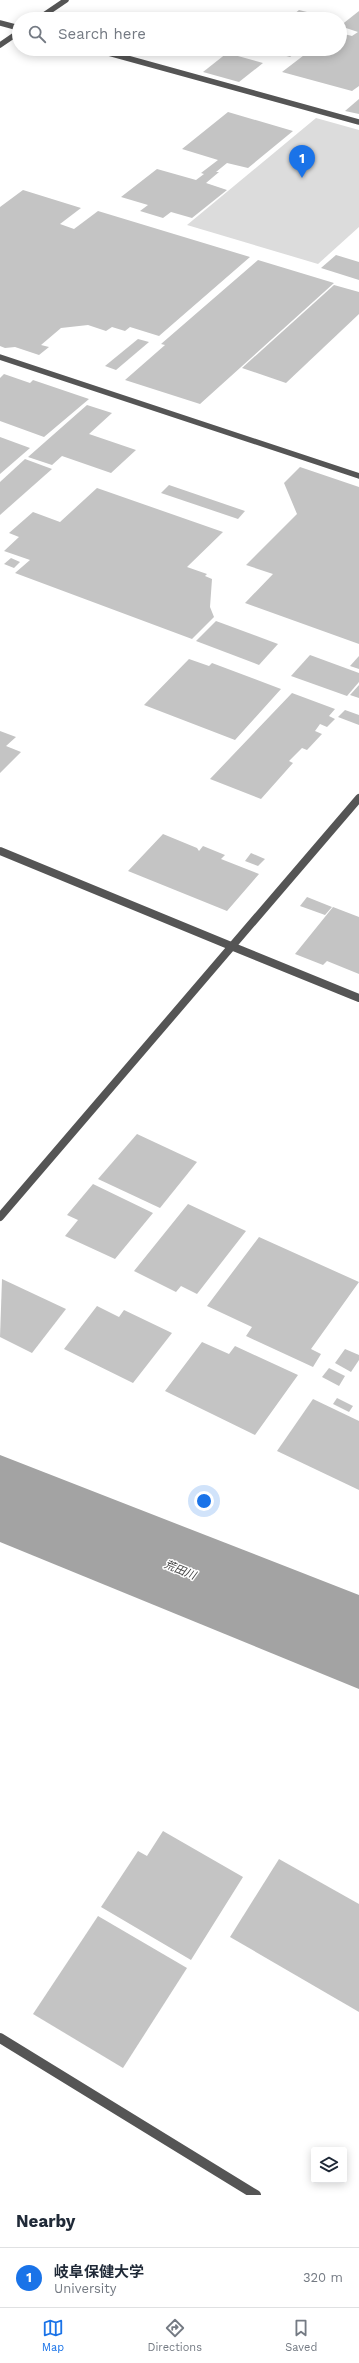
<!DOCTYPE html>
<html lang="en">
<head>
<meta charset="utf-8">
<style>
  body { margin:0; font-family:"Work Sans","Noto Sans JP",sans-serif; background:#f2f2f3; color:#1f2937 }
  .controls { position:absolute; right:12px; bottom:12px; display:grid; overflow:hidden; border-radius:4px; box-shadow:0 2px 10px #0003 }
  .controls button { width:36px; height:36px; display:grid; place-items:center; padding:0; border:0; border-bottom:1px solid #e0e1e3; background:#fff; color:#1f2937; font:20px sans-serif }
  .you { position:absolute; left:204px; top:1501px; width:14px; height:14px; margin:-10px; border:3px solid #fff; border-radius:50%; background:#1a73e8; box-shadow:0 0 0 6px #1a73e833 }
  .badge { display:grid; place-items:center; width:26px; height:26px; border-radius:50%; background:#1a73e8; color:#fff; font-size:13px; font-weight:700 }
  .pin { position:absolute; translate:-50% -33px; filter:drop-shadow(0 1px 2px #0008) }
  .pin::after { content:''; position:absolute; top:21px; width:14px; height:12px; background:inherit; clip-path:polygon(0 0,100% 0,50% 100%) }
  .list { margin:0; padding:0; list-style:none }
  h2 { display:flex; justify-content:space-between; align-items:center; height:52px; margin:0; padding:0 16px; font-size:17px }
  h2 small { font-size:13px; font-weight:400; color:#747a83 }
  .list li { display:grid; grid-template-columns:26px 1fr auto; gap:12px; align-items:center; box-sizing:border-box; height:60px; padding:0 16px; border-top:1px solid #e0e1e3 }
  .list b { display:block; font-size:15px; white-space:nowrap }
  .list p { margin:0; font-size:13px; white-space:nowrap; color:#747a83 }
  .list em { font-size:13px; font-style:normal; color:#747a83 }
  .icon { flex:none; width:22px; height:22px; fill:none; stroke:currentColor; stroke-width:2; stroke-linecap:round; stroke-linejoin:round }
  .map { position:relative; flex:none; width:359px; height:2195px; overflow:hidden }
  .search { position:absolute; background:#fff; box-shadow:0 2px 10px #0003; left:12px; right:12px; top:12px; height:44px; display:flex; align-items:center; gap:10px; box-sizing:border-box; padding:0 14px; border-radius:22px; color:#747a83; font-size:15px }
  .sheet { height:112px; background:#fff }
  nav { display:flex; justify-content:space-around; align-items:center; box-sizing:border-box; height:56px; border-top:1px solid #e0e1e3; background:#fff; font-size:11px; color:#747a83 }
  nav a { display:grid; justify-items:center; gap:2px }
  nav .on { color:#1a73e8 }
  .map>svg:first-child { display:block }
  .green { fill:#dcdcdc }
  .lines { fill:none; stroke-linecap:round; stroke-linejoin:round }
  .river { fill:#a3a3a3; fill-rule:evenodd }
  .building { fill:#c4c4c4 }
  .lane { stroke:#555; stroke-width:8 }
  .street-far2 { stroke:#555; stroke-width:5.5 }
  .street-far1 { stroke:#555; stroke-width:8 }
  .street { stroke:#555; stroke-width:10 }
  .labels { text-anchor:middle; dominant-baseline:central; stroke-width:3; stroke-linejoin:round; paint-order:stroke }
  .water-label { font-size:11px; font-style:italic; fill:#444; stroke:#fff }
</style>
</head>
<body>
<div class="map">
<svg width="359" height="2195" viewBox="0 0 359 2195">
  <rect width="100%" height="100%" fill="#fff"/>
  <polygon class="green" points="316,118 359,130 359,227 318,264 187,225"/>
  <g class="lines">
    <polygon class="river" points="0,1455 359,1595 359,1689 0,1542"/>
  </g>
  <g class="building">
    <polygon points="299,10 331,18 331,19 310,19 293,15"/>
    <polygon points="359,11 359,86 352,91 282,72 312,49 340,49 340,33 352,36 358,32 340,26"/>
    <polygon points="269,15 283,18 283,19 263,19"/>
    <polygon points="261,49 279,49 295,53 290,57"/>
    <polygon points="227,53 263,63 239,82 203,72"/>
    <polygon points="359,99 359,114 345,111"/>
    <polygon points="228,112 293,131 248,168 227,163 216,172 219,172 206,183 227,190 192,218 171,212 163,218 140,211 148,205 121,197 157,169 196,180 204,174 201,173 218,160 182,149"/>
    <polygon points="23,190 81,208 60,224 74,229 98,211 250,257 159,336 130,327 125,331 112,327 106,331 88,325 61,328 41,345 49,347 39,355 15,347 5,348 0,346 0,207"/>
    <polygon points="336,255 359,262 359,280 321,268"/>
    <polygon points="258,260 334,283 200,404 125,380 165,345 161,344"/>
    <polygon points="334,285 359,292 359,314 286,383 242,368"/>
    <polygon points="138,339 149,342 116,370 105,366"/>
    <polygon points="4,374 30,383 33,380 89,399 44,437 0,421 0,378"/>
    <polygon points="87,405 112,413 89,434 136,450 111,473 62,456 52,465 28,457"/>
    <polygon points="0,437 30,448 0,474"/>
    <polygon points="25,459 52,469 0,515 0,482"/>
    <polygon points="300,467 359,487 359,644 245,603 273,574 246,565 297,514 284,483"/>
    <polygon points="169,485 245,511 238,519 161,493"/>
    <polygon points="97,488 223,532 187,567 207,574 205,576 212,579 210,607 214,617 192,639 15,573 30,560 4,551 19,537 9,533 33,512 60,522"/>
    <polygon points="11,558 20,562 14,568 4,564"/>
    <polygon points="216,621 278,644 259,665 196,641"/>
    <polygon points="310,655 359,673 359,682 347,696 291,676"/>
    <polygon points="359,656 359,669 350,666"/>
    <polygon points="189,659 209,666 212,663 281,689 235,740 144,705"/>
    <polygon points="359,685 359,698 350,695"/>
    <polygon points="292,693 335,709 329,716 335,719 327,727 320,724 315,731 322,734 307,750 302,748 289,761 293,763 261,799 210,779"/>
    <polygon points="345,710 359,715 359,725 338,717"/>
    <polygon points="0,731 16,737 6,746 21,752 0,773"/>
    <polygon points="163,834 197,848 199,851 203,846 225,855 221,859 259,874 227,911 128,871"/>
    <polygon points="251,853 265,859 258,866 245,861"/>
    <polygon points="307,897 332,907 325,915 300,906"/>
    <polygon points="333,907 359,917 359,974 327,961 323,965 295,954"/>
    <polygon points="137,1134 197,1162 160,1208 98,1179"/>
    <polygon points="93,1184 153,1213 115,1259 65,1236 78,1220 67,1215"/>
    <polygon points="188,1204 246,1231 197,1294 181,1286 176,1292 134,1271"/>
    <polygon points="259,1237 359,1282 311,1349 321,1354 313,1367 246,1336 252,1327 207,1306"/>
    <polygon points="2,1279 66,1309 32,1353 0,1337"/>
    <polygon points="97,1306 119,1317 124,1310 172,1333 133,1383 64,1349"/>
    <polygon points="202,1342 229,1354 235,1346 298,1375 255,1435 165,1391"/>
    <polygon points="345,1349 359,1355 359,1360 351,1372 335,1363"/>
    <polygon points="329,1368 345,1376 339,1386 322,1377"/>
    <polygon points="337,1398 353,1406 349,1412 333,1404"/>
    <polygon points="313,1399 359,1421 359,1490 277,1451"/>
    <polygon points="163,1831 243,1877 191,1960 101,1907 138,1851 147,1856"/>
    <polygon points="279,1859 359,1904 359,2012 230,1937"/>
    <polygon points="98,1916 187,1968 123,2068 33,2014"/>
  </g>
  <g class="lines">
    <polyline class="lane" points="0,851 231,946"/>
    <g class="street-far2">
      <polyline points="38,19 66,0"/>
      <polyline points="0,23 19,28"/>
      <polyline points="0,45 19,32"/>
      <polyline points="94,49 359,122"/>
      <polyline points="0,357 359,476"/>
    </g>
    <g class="street-far1">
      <polyline points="231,946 359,998"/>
      <polyline points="0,1217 359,798"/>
    </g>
    <polyline class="street" points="0,2038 256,2195"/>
  </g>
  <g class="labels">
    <g class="water-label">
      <text transform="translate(180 1570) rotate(22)">荒田川</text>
    </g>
  </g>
</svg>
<div class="controls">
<button><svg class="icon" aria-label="layers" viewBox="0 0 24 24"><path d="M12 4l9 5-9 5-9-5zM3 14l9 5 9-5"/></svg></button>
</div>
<div class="you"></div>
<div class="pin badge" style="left:302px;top:178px">1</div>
<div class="search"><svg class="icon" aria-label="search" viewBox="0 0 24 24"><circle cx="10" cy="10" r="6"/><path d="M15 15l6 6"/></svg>Search here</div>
</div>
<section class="sheet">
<h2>Nearby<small></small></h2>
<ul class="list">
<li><span class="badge">1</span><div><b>岐阜保健大学</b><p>University</p></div><em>320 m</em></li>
</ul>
</section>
<nav>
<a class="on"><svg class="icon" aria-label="map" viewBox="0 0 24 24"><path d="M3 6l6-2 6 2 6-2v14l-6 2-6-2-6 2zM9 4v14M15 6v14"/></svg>Map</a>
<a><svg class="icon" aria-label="directions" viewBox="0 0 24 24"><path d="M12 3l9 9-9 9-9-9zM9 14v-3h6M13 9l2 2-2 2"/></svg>Directions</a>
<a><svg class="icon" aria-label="saved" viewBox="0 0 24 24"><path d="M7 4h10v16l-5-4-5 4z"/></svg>Saved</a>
</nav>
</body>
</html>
